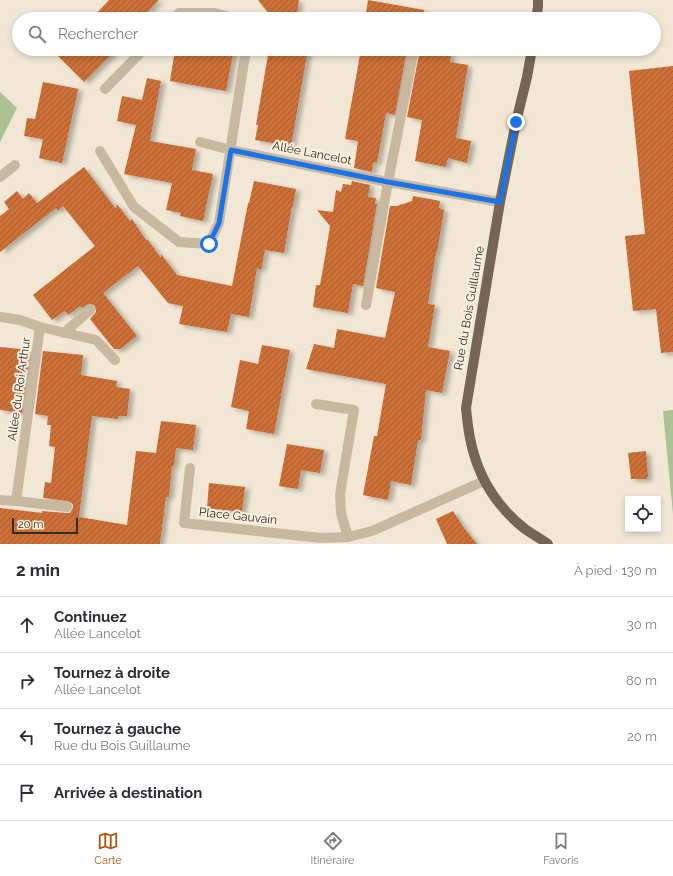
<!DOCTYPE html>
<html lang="fr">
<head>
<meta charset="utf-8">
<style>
  body { margin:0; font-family:Raleway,sans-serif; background:#f2f2f3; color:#2b2b33 }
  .controls { position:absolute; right:12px; bottom:12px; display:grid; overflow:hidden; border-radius:0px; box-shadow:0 2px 6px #0003 }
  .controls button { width:36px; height:36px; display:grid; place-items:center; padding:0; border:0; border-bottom:1px solid #e1e1e2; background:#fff; color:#2b2b33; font:20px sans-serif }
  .scale { position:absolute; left:12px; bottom:10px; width:66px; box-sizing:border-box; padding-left:4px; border:2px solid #332b24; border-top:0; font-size:11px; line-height:14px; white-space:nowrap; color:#332b24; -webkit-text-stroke:3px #f9f1e0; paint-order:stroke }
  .stop { position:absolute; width:12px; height:12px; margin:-9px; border:3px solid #1a73e8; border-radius:50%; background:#fff }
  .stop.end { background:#1a73e8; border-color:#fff; box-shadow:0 1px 4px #0008 }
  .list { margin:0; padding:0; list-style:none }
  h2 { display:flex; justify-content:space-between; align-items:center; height:52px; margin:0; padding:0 16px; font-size:17px }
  h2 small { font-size:13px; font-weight:400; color:#7c7c81 }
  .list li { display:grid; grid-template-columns:26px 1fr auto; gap:12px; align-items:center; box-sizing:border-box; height:56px; padding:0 16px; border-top:1px solid #e1e1e2 }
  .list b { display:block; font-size:15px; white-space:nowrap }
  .list p { margin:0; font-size:13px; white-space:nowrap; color:#7c7c81 }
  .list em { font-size:13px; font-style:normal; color:#7c7c81 }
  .icon { flex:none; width:22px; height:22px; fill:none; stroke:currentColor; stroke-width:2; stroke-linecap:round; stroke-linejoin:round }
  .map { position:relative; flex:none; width:673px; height:544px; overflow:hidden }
  .search { position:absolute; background:#fff; box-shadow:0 2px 6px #0003; left:12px; right:12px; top:12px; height:44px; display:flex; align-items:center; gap:10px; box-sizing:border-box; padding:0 14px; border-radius:22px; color:#7c7c81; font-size:15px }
  .sheet { height:276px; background:#fff }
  nav { display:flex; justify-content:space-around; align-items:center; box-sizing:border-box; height:56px; border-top:1px solid #e1e1e2; background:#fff; font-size:11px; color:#7c7c81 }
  nav a { display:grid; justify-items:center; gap:2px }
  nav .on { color:#b45309 }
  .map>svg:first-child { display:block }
  .green { fill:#acc194 }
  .building { fill:url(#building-hatch); filter:url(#shadow) }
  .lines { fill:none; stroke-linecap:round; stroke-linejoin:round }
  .minor { stroke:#c9b8a0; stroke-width:10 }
  .major { stroke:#766454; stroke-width:10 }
  .route { stroke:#1a73e8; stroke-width:5 }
  .labels { text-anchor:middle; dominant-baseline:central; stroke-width:4; stroke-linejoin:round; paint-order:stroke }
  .street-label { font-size:12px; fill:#332b24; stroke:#f9f1e0 }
</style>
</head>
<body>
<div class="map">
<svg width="673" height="544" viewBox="0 0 673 544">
  <defs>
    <pattern id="building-hatch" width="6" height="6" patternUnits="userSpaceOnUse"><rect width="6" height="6" fill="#cc6f37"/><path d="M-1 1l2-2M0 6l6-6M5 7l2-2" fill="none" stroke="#a65b2e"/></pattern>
    <filter id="shadow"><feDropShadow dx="4.5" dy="2.5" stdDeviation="2" flood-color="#0004"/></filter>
  </defs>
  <rect width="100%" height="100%" fill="#f1e7d4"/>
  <g class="green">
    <polygon points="0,92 17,108 0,142"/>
    <polygon points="673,410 673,514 663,411"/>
  </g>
  <g class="building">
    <polygon points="109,0 159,0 141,19 91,19"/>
    <polygon points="258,0 299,0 296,19 273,19"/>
    <polygon points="368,0 424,10 424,19 365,19"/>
    <polygon points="63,49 112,49 114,52 84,82 57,55"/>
    <polygon points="175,49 234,49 226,91 170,81"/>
    <polygon points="269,49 308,49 291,146 255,140 258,125 256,125"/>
    <polygon points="361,49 407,49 395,115 386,113 377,163 373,162 372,172 354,168 358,141 345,139"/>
    <polygon points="420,49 451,54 450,62 468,65 456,138 471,141 467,163 448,158 446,167 415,161 422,120 407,117"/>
    <polygon points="673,66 673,352 661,353 656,309 633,311 625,236 645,234 629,71"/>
    <polygon points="147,78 161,81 150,141 196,149 192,170 213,174 203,221 180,216 181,213 166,210 172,183 124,174 136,125 117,121 122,96 142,100"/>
    <polygon points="43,82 79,89 78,90 62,163 39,158 43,139 24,136 27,118 35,119"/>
    <polygon points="84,167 116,209 117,204 130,221 132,219 146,240 148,240 161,258 161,254 177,275 232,286 248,203 249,203 254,181 296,189 293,206 292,206 284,253 265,250 261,270 257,268 249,317 231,314 227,332 179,324 183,306 168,303 138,266 103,293 137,336 120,349 114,349 90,319 96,312 95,306 92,304 88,304 82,308 80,306 68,315 65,311 52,320 33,295 95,246 63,206 58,211 56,208 0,252 0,216 9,209 4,202 17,191 23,199 29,193 37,203 67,180"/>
    <polygon points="352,181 370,185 368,197 376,198 375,204 377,204 363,286 353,284 348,313 313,307 316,285 320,285 325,257 330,226 317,210 333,212 336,190 341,192 343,184 351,185"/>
    <polygon points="413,196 440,201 439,208 444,210 437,253 436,252 428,304 435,305 428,347 450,351 442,393 426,390 421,440 418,440 411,485 391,481 388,500 363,495 374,436 377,436 386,384 306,369 314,344 334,348 337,329 385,338 395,292 376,288 390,206 397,206 412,201"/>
    <polygon points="262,345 290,350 274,434 246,429 249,411 231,407 240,360 258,364"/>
    <polygon points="0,347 30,350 22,413 0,410"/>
    <polygon points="43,351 83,355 81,375 117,381 116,387 130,389 127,416 118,416 118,419 92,416 79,517 127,525 136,451 156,453 161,421 196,425 193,450 176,448 174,466 172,466 169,497 166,497 160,544 0,544 0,508 42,513 42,511 66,513 70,513 73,508 73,504 68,501 43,498 45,482 51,483 55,447 49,446 51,425 47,425 48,416 35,414"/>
    <polygon points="287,444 324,450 320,473 301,470 298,489 279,486"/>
    <polygon points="646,451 648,477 647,477 647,479 631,479 628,453"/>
    <polygon points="209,483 245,487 242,512 207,508"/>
    <polygon points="453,511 464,528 477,544 447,544 436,519"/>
  </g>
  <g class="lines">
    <g class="minor">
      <polyline points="173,19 179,13 215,13 234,18 234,19"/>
      <polyline points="105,89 144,49"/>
      <polyline points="200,142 231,150 388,182 500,202"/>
      <polyline points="100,151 134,207 179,242 209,244 219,223 246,49"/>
      <polyline points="0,177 15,165"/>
      <polyline points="366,305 388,182 414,49"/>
      <polyline points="0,317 20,320 40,327"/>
      <polyline points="64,333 90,310"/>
      <polyline points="316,404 354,410 340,494 341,513 348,537"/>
      <polyline points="190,468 184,523 321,538 348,537 372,531 484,481"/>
      <polyline points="0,500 16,501 40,327 96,340 115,360"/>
      <polyline points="16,501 67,507"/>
    </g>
    <g class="major">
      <polyline points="536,19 538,7 538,0"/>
      <path d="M 532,49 L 527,77 L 516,122 L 500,202 L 466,408 C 467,418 468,428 470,438 C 477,475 496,506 525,529 C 532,534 541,539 548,544"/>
    </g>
  </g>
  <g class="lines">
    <polyline class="route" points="209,244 219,223 231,150 388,182 500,202 516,122"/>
  </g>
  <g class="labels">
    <g class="street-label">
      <text transform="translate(312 153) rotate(11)">Allée Lancelot</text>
      <text transform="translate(469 308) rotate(-80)">Rue du Bois Guillaume</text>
      <text transform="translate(19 389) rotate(-82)">Allée du Roi Arthur</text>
      <text transform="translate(238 516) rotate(6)">Place Gauvain</text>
    </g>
  </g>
</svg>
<div class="controls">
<button><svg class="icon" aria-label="locate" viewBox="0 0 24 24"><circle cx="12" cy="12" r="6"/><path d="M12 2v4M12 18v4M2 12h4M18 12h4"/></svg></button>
</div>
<div class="scale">20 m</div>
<div class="stop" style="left:209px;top:244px"></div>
<div class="stop end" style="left:516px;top:122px"></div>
<div class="search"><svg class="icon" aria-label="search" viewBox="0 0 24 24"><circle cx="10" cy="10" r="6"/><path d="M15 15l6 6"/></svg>Rechercher</div>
</div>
<section class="sheet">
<h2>2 min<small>À pied · 130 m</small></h2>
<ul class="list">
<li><svg class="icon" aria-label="ahead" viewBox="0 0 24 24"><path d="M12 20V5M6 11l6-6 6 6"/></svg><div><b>Continuez</b><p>Allée Lancelot</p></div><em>30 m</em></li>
<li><svg class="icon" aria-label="right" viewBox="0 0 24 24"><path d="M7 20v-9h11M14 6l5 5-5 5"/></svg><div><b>Tournez à droite</b><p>Allée Lancelot</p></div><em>80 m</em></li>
<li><svg class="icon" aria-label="left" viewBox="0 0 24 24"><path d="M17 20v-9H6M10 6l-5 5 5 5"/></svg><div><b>Tournez à gauche</b><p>Rue du Bois Guillaume</p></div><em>20 m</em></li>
<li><svg class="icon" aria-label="arrive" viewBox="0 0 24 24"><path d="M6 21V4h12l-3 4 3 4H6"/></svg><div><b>Arrivée à destination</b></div></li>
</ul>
</section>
<nav>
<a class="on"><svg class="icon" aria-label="map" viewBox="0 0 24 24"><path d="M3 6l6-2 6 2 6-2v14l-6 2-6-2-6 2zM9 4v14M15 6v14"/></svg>Carte</a>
<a><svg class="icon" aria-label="directions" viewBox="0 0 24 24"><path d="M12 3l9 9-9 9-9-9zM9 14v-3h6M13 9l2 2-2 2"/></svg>Itinéraire</a>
<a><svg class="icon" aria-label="saved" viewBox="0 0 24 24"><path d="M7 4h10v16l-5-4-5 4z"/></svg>Favoris</a>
</nav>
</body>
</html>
